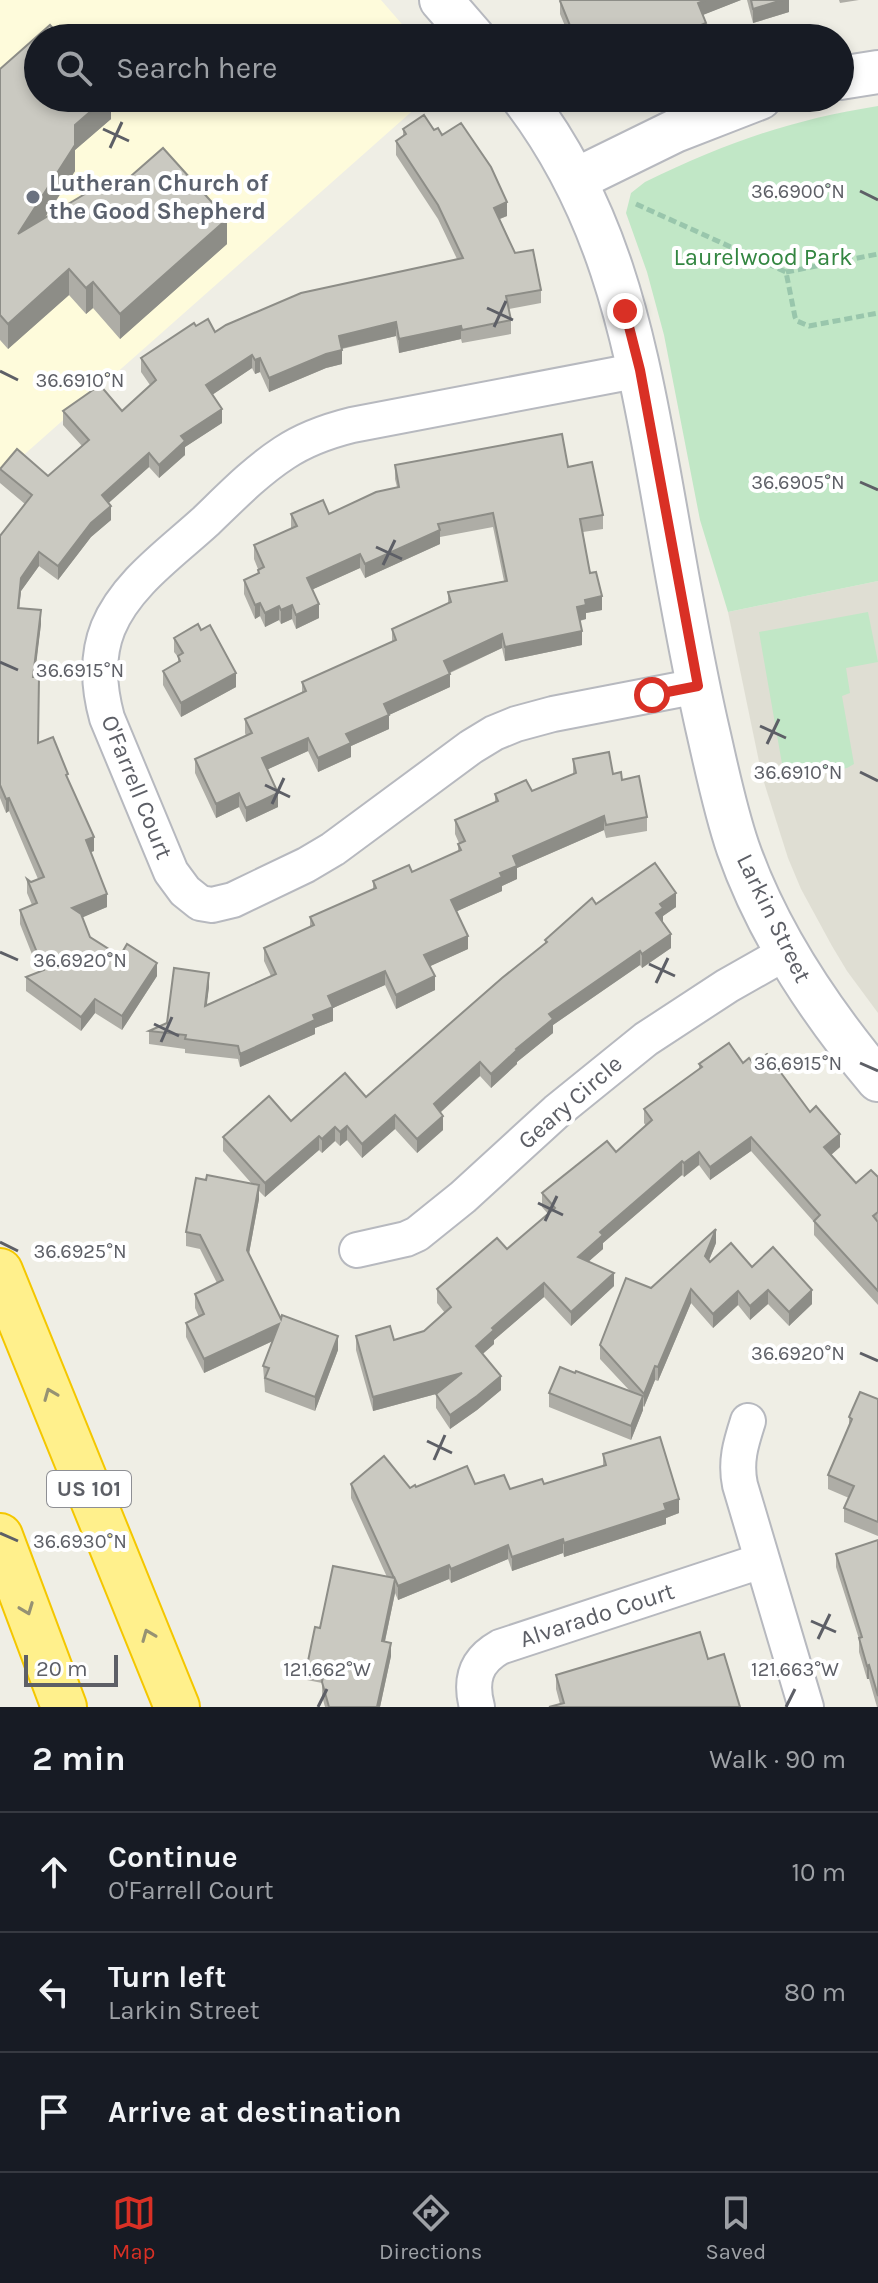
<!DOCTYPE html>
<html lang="en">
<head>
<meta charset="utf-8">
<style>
  body { margin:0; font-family:Karla,sans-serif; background:#20242c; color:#f1f3f6 }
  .scale { position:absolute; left:24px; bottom:20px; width:94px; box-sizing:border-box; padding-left:8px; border:4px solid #5d5f66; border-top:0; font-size:22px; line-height:28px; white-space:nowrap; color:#5d5f66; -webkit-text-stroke:6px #fff; paint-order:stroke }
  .stop { position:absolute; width:24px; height:24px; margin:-18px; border:6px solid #d93025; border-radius:50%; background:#fff }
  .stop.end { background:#d93025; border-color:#fff; box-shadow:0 2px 8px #0008 }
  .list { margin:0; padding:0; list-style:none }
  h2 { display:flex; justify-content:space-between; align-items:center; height:104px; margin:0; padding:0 32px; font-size:34px }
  h2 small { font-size:26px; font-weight:400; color:#9ea1a6 }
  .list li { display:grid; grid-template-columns:52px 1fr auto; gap:24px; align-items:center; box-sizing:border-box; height:120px; padding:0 32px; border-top:2px solid #363941 }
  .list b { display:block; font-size:30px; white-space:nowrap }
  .list p { margin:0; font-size:26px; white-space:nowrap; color:#9ea1a6 }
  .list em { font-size:26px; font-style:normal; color:#9ea1a6 }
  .icon { flex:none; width:44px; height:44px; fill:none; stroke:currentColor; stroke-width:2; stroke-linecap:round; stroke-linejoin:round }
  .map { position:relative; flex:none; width:878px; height:1707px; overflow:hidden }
  .search { position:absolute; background:#171b24; box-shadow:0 4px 12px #0003; left:24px; right:24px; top:24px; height:88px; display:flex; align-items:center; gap:20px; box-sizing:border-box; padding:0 28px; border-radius:44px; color:#9ea1a6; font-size:30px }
  .sheet { height:464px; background:#171b24 }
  nav { display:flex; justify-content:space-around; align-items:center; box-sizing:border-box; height:112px; border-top:2px solid #363941; background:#171b24; font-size:22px; color:#9ea1a6 }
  nav a { display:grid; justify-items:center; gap:4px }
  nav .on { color:#d93025 }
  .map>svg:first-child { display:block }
  .commercial { fill:#fefbdb }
  .education { fill:#dfded3 }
  .green { fill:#c1e7c6 }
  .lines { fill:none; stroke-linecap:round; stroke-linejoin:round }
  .minor-casing { stroke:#b7b9bf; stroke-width:38 }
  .tertiary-casing { stroke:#b7b9bf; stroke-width:46 }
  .motorway-casing { stroke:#f4c700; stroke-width:48 }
  .path { stroke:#99c6ac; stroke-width:5; stroke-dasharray:8 4; stroke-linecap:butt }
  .minor { stroke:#fff; stroke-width:34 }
  .tertiary { stroke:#fff; stroke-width:42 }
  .motorway { stroke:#fff08c; stroke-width:44 }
  .wall { fill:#aeada6 }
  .shaded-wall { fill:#8d8d87 }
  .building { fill:#cac9c1; stroke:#8d8d87; stroke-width:2 }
  .oneway { stroke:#969273 }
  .route { stroke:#d93025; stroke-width:10 }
  .ticks { fill:none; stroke:#5d5f66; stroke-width:3 }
  .worship-dot { fill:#6b7280; stroke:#fff; stroke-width:3 }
  .labels { text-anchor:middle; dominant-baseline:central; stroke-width:8; stroke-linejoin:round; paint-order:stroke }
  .shield { fill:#fff; stroke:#8e8f94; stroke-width:2 }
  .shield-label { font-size:22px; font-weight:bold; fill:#5d5f66 }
  .worship-label { font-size:24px; font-weight:bold; fill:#5b616d; stroke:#fff; text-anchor:start }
  .park-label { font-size:24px; fill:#338641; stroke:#fff }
  .street-label { font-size:24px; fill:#5d5f66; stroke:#fff }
  .ticks-label { font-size:20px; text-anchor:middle; fill:#5d5f66; stroke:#fff; stroke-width:8; stroke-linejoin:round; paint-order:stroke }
</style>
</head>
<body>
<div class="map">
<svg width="878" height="1707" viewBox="0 0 878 1707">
  <rect width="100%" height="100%" fill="#efeee5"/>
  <polygon class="commercial" points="0,0 381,0 414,38 38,38 38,98 427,98 0,476"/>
  <polygon class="education" points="878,581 878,1013 847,971 832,946 801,889 788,858 762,776 728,612"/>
  <g class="green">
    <path d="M 878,106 L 878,581 L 728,612 L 700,520 L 664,335 L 647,272 L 626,213 L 631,193 L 645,182 C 725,143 790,120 878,106 Z"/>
    <polygon points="868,612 878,662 846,668 850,693 842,696 854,764 847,768 785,781 759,632"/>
  </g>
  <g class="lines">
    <defs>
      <g id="minor">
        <path d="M 640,370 L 352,425 C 328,431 305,439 284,453 C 255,472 231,497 206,521 C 171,553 126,584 108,628 C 96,658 99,689 107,718 L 171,872 L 185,891 L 200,903 L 212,905 L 233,900 L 306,865 L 333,849 L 471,747 L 494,733 L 516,724 L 553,714 L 698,686"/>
        <polyline points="357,1250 406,1239 417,1234 463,1197 557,1111 646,1039 727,986 787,952"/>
        <path d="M 748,1421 C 741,1443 735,1461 740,1485 L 806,1707"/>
        <path d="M 477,1707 C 470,1681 475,1661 500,1647 L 761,1561"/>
      </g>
      <g id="tertiary">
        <polyline points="441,0 474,38"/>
        <polyline points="840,78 878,72"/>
        <path d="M 523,98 C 606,207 632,326 656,457 C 673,549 687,640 708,731 C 717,770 725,810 738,848 C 768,934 820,1011 878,1080"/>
        <polyline points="575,180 675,131 760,98"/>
      </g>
      <g id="motorway">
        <polyline points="0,1271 177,1707"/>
        <polyline points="0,1536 64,1707"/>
      </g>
    </defs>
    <use href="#minor" class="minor-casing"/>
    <use href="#tertiary" class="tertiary-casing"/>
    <use href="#motorway" class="motorway-casing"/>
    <g class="path">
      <polyline points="636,204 786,272 795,317 797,321 809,326 878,313"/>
      <polyline points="786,272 878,254"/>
    </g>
    <use href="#minor" class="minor"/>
    <use href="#tertiary" class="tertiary"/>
    <use href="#motorway" class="motorway"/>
  </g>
  <g class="wall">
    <polygon points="561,0 741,0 702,15 706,37 703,38 570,38 560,14 560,1"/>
    <polygon points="747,0 789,0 789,12 753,23"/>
    <polygon points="839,0 859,0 840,3"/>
    <polygon points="0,69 111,98 111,119 75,150 75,171 45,218 227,244 120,339 93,308 86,314 69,295 8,349 0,340"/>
    <polygon points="403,129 434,130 442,135 507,216 500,219 515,253 541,290 541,303 509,309 511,320 511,334 462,343 461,339 399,353 396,336 342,349 342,364 326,368 269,392 260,372 255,374 252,368 212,395 222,423 185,447 185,455 159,478 149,467 108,503 111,520 91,537 58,580 39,566 21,591 19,608 41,624 34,677 38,743 68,779 94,851 91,852 107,907 82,917 90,937 120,956 157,976 122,1030 95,1013 81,1031 26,991 26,977 39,972 20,924 20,910 32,905 27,893 27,879 31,882 38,879 9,811 6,813 0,798 0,536 25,504 0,483 0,469 48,476 82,446 63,425 63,411 122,411 150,385 141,372 141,358 196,326 215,332 457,259 438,219 396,155 396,141 403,137"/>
    <polygon points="395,465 568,467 603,515 603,529 583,532 590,573 602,610 586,613 586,619 580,621 582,645 505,661 502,648 450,673 450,687 389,715 389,729 351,746 351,757 318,772 308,751 268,769 278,807 246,822 239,807 216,818 195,773 195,759 246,736 245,733 245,719 302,693 302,682 392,642 392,629 448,604 448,592 504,581 493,527 440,537 440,544 365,578 360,568 313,589 319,618 296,629 292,619 281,624 279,620 265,627 260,616 255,619 244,594 244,580 258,573 258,569 254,559 254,545 291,529 291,514 329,514 397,487 395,479"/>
    <polygon points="174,638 236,687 181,717 163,685 163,671 178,663 178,657 174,652"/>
    <polygon points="573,759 613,774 622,780 647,817 647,831 606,838 604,830 517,868 517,879 502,886 502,891 457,911 468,949 430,966 435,990 396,1009 385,985 333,1008 333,1021 315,1028 315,1034 240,1067 238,1059 185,1053 185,1049 149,1044 149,1031 167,1023 209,987 206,1005 271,976 264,961 264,948 310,927 310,917 373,889 373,881 412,872 458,851 458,844 459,843 455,834 455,820 495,802 495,794 532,791 573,774"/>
    <polygon points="596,904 676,907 663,916 663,922 671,948 642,968 640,965 553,1025 553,1033 517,1062 517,1064 491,1088 480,1076 441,1112 443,1130 417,1153 395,1129 362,1158 347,1140 340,1146 335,1141 322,1153 319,1150 265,1197 259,1191 259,1199 249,1254 281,1319 338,1350 315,1411 265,1392 263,1366 273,1341 204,1373 186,1337 186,1323 199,1317 195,1308 195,1294 217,1283 200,1249 186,1246 186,1232 206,1180 252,1184 223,1151 223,1137 291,1121 366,1097 545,943 545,940"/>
    <polygon points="743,1063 753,1063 810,1112 840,1147 831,1155 856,1183 878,1177 878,1305 814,1235 814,1222 751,1151 710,1180 699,1165 684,1177 682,1175 603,1243 603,1249 588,1261 614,1286 571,1326 544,1297 494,1340 494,1344 482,1354 501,1390 477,1410 450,1429 436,1408 436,1394 373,1411 356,1350 356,1336 394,1340 424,1331 445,1313 437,1303 437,1289 507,1249 548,1214 542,1207 542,1193 616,1152 646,1126 644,1123 644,1109 699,1069 699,1064"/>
    <polygon points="716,1243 709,1260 710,1262 752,1267 812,1304 789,1326 768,1304 750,1320 738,1305 713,1328 691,1303 658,1381 655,1380 644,1407 643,1406 643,1410 631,1440 549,1407 549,1393 575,1373 629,1390 600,1359 600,1345 651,1288"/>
    <polygon points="878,1399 878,1536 844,1522 844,1508 849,1498 828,1489 828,1475 849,1425 849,1417"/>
    <polygon points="603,1454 679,1513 666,1518 666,1524 564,1557 563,1553 512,1571 508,1559 451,1583 449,1579 398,1600 395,1593 385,1641 391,1656 380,1707 325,1707 322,1696 322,1683 307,1680 307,1666 320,1628 387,1577 351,1498 351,1484 410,1488 475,1484 510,1489 544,1484 603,1466"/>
    <polygon points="878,1540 878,1707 877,1707 869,1679 867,1679 859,1652 859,1639 836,1567 836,1554"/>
    <polygon points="708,1659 560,1704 556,1689 556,1675"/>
  </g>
  <g class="shaded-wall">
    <polygon points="706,0 741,0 698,17 698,3"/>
    <polygon points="782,0 789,0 789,12 753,23 753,9"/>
    <polygon points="706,23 706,37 670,38"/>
    <polygon points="616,32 616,38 603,38"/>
    <polygon points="106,98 111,98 111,119 75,150 75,125"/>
    <polygon points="75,145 75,171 18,259 18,234"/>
    <polygon points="507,202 507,216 494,221 494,208"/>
    <polygon points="227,219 227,244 120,339 120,314"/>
    <polygon points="69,269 69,295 8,349 8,324"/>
    <polygon points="93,282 93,308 86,314 86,288"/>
    <polygon points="396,322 396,336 339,349 339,336"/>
    <polygon points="461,326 461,339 399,353 399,339"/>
    <polygon points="342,350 342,364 326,368 269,392 269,378 326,354"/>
    <polygon points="252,355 252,368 206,399 206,385"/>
    <polygon points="260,358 260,372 255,374 255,360"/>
    <polygon points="222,409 222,423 185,447 185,455 159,478 159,465 181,436"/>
    <polygon points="149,453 149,467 102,509 102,495"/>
    <polygon points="111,506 111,520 91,537 58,580 58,566 91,523"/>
    <polygon points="440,530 440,544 365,578 365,564"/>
    <polygon points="39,552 39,566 21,591 18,621 21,578"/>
    <polygon points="360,554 360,568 307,592 307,578"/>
    <polygon points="602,596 602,610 586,613 586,619 577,621 577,607 585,600"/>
    <polygon points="260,603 260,616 255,619 255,605"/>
    <polygon points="319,604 319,618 296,629 296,615"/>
    <polygon points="292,605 292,619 281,624 281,610"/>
    <polygon points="279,606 279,620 265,627 265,613"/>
    <polygon points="41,610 41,624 33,691 33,677"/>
    <polygon points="582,631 582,645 505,661 505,647"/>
    <polygon points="502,634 502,648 444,675 444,661"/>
    <polygon points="236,673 236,687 181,717 181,703"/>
    <polygon points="450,674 450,687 389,715 389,729 351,746 351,757 318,772 318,758 384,704"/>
    <polygon points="308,738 308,751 262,772 262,758"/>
    <polygon points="239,793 239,807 216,818 216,804"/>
    <polygon points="278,793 278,807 246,822 246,808"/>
    <polygon points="9,798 9,811 6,813 6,799"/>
    <polygon points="604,816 604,830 517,868 517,879 502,886 502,891 451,914 451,900 500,873 513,856"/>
    <polygon points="94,837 94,851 86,854 86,840"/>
    <polygon points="676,893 676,907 663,916 663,922 656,913 660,904"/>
    <polygon points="107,894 107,907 72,922 72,908"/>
    <polygon points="671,934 671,948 642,968 642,954"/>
    <polygon points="468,936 468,949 424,969 424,955"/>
    <polygon points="640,951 640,965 553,1025 553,1033 517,1062 517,1064 491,1088 491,1074 549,1014"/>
    <polygon points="157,963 157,976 122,1030 122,1016"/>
    <polygon points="385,971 385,985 333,1008 333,1021 315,1028 315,1034 240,1067 240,1054 313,1015 328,996"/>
    <polygon points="209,973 209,987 205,1020 205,1006"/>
    <polygon points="435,976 435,990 396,1009 396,995"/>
    <polygon points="95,999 95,1013 81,1031 81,1017"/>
    <polygon points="480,1062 480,1076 434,1118 434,1104"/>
    <polygon points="395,1115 395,1129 362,1158 362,1144"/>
    <polygon points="443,1116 443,1130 417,1153 417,1139"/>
    <polygon points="347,1126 347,1140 340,1146 340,1132"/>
    <polygon points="335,1127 335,1141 322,1153 322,1139"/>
    <polygon points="840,1134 840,1147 824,1161 824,1147"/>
    <polygon points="319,1136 319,1150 265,1197 265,1183"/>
    <polygon points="751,1137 751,1151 710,1180 710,1167"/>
    <polygon points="699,1152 699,1165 684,1177 684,1163"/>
    <polygon points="682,1161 682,1175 603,1243 603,1249 578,1271 578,1257 600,1232"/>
    <polygon points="259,1185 259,1199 247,1264 247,1250"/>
    <polygon points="716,1229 716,1243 705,1270 705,1256"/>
    <polygon points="614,1273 614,1286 571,1326 571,1312"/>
    <polygon points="544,1283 544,1297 494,1340 494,1344 476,1360 476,1346 492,1328"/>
    <polygon points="691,1289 691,1303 658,1381 658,1367"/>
    <polygon points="768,1290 768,1304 750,1320 750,1306"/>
    <polygon points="812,1290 812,1304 789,1326 789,1312"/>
    <polygon points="738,1291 738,1305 713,1328 713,1314"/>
    <polygon points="279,1324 279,1338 204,1373 204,1359"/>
    <polygon points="338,1336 338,1350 315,1411 315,1397"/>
    <polygon points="655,1366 655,1380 644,1407 644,1394"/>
    <polygon points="462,1373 462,1387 373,1411 373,1397"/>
    <polygon points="501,1376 501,1390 477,1410 450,1429 450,1415"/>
    <polygon points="643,1396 643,1410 631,1440 631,1426"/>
    <polygon points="679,1499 679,1513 666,1518 666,1524 564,1557 564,1543"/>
    <polygon points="563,1539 563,1553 512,1571 512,1557"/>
    <polygon points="508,1545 508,1559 451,1583 451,1569"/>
    <polygon points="449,1565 449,1579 398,1600 398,1586"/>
    <polygon points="395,1579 395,1593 382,1655 382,1641"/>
    <polygon points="391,1643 391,1656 380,1707 377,1707"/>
    <polygon points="869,1665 869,1679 867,1679 867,1666"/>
  </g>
  <g class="building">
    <polygon points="561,0 706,0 698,3 706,23 670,38 619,38 616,32 603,38 575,38 560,1"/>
    <polygon points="751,0 782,0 753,9"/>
    <polygon points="50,25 62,38 38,38 38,98 106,98 75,125 75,145 18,234 105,182 123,183 163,148 227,219 120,314 93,282 86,288 69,269 8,324 0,315 0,69"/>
    <polygon points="424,115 434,130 438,128 442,135 461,123 491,167 507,202 494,208 515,253 533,250 541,290 506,296 511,320 462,330 461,326 399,339 396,322 339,336 342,350 326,354 269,378 260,358 255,360 252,355 206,385 222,409 181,436 185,441 159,465 149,453 102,495 111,506 91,523 58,566 39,552 21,578 18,608 41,610 33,677 39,677 38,743 53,737 68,774 66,775 94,837 86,840 107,894 72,908 81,914 90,937 120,956 127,944 157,963 122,1016 95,999 81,1017 26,977 44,970 20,910 37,903 27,879 31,882 44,877 9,798 6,799 0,785 0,536 32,495 0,469 17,449 48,476 89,440 63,411 100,385 122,411 156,380 141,358 194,323 196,326 208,319 215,332 226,325 301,293 463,258 438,205 396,141 406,134 403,129"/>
    <polygon points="562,434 568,467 592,462 603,515 580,519 590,573 596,572 602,596 585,600 586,605 577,607 582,631 505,647 502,634 444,661 450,674 384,704 389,715 346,734 351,743 318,758 308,738 262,758 278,793 246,808 239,793 216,804 195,759 252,733 245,719 306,691 302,682 396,640 392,629 451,602 448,592 507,581 493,513 438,524 440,530 365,564 360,554 307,578 319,604 296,615 292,605 281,610 279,606 265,613 260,603 255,605 244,580 259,573 258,570 264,567 254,545 297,526 291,514 323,500 329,514 376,492 399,487 395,465"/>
    <polygon points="198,624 201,630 210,625 236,673 181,703 163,671 180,661 178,656 183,653 174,638"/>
    <polygon points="609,752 613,774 621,772 622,780 639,776 647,817 606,825 604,816 513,856 517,866 500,873 502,877 451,900 468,936 424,955 435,976 396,995 385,971 328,996 333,1007 313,1015 315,1020 240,1054 238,1046 185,1039 186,1035 149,1031 167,1023 174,968 209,973 205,1006 276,974 264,948 314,925 310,917 376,888 373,881 409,865 412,872 461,850 458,844 465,841 455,820 498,801 495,794 526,780 532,791 576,773 573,759"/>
    <polygon points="655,863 676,893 660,904 663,908 656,913 671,934 642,954 640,951 549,1014 553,1019 516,1049 517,1050 491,1074 480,1062 434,1104 443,1116 417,1139 395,1115 362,1144 347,1126 340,1132 335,1127 322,1139 319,1136 265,1183 223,1137 269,1096 291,1121 345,1073 366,1097 502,978 547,942 545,940 592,898 596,904"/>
    <polygon points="729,1043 743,1063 749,1058 753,1063 767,1054 810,1112 816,1106 840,1134 824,1147 856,1183 871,1170 878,1177 878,1212 873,1216 878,1222 878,1291 814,1221 820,1215 751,1137 710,1167 699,1152 684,1163 682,1161 600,1232 603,1235 578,1257 614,1273 571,1312 544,1283 492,1328 494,1330 476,1346 501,1376 477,1396 450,1415 436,1394 462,1373 373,1397 356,1336 390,1326 394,1340 424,1331 451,1307 437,1289 497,1238 507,1249 555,1208 542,1193 607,1141 616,1152 652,1120 644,1109 702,1067 699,1064"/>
    <polygon points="207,1175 259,1185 247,1250 281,1319 282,1315 338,1336 315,1397 265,1378 269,1368 263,1366 279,1324 204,1359 186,1323 204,1314 195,1294 223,1280 200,1235 186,1232 196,1178 206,1180"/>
    <polygon points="716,1229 705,1256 710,1262 731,1243 752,1267 773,1247 812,1290 789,1312 768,1290 750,1306 738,1291 713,1314 691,1289 658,1367 655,1366 644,1394 600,1345 626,1278 651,1288"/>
    <polygon points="560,1367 575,1373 576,1371 643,1396 631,1426 549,1393"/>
    <polygon points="860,1392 878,1399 878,1522 844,1508 854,1486 828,1475 852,1419 849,1417"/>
    <polygon points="660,1437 679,1499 664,1504 666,1510 564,1543 563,1539 512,1557 508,1545 451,1569 449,1565 398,1586 395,1579 382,1641 391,1643 377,1707 329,1707 322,1682 324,1670 307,1666 315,1627 320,1628 333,1566 394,1578 351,1484 384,1456 410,1488 415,1485 416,1487 467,1466 475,1484 504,1475 510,1489 542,1479 544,1484 606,1465 603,1454"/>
    <polygon points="878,1540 878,1696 869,1665 867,1666 859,1638 862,1637 836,1554"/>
    <polygon points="700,1632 708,1659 724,1654 740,1707 549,1707 564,1703 556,1675"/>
  </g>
  <defs><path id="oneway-chevron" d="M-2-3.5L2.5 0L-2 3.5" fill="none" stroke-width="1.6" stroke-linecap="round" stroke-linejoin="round" transform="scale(2)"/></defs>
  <g class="oneway">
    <use href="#oneway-chevron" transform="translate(50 1394) rotate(-112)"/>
    <use href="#oneway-chevron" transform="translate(27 1609) rotate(69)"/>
    <use href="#oneway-chevron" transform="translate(148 1635) rotate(-112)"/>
  </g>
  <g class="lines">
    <polyline class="route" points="625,311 640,370 698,686 652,695"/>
  </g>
  <path class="ticks" d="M 103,129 L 129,141M 110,148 L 122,122M 860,191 L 878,200M 487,308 L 513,320M 494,327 L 506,301M 0,371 L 18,380M 860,482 L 878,490M 376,547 L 402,559M 383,565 L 395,540M 0,662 L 18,670M 760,726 L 786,738M 767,744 L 779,719M 860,772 L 878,781M 265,785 L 290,797M 272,804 L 284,778M 0,952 L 18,960M 649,964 L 675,976M 656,983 L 668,958M 154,1024 L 179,1036M 161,1042 L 172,1017M 860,1063 L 878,1071M 538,1203 L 563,1215M 545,1221 L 557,1196M 0,1242 L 18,1251M 860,1353 L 878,1361M 427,1441 L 452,1453M 434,1460 L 445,1435M 0,1533 L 18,1541M 811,1621 L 836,1632M 818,1639 L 830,1614M 318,1707 L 327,1689M 786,1707 L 795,1689"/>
  <circle class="worship-dot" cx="33" cy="197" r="8"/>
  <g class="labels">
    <rect class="shield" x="47" y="1471" width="84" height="36" rx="6"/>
    <g class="shield-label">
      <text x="89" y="1489">US 101</text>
    </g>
    <g class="worship-label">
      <text x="49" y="183">Lutheran Church of<tspan x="49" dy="28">the Good Shepherd</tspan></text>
    </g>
    <g class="park-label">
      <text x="763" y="257">Laurelwood Park</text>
    </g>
    <g class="street-label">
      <text transform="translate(137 787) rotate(68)">O'Farrell Court</text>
      <text transform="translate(774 918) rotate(64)">Larkin Street</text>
      <text transform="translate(570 1102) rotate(-41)">Geary Circle</text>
      <text transform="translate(597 1615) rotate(-18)">Alvarado Court</text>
    </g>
  </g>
  <g class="ticks-label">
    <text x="798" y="198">36.6900°N</text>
    <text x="80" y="387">36.6910°N</text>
    <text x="798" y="489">36.6905°N</text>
    <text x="80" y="677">36.6915°N</text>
    <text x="798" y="779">36.6910°N</text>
    <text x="80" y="967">36.6920°N</text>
    <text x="798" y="1070">36.6915°N</text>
    <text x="80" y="1258">36.6925°N</text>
    <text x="798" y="1360">36.6920°N</text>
    <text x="80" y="1548">36.6930°N</text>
    <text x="327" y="1676">121.662°W</text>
    <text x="795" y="1676">121.663°W</text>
  </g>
</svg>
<div class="scale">20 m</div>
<div class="stop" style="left:652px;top:695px"></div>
<div class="stop end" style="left:625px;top:311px"></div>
<div class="search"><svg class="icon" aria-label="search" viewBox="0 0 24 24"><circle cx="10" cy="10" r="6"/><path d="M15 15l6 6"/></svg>Search here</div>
</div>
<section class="sheet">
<h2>2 min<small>Walk · 90 m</small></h2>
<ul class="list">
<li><svg class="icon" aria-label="ahead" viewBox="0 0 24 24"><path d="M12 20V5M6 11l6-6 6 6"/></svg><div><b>Continue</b><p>O'Farrell Court</p></div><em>10 m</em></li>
<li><svg class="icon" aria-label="left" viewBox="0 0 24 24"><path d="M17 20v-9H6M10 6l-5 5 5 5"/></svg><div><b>Turn left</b><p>Larkin Street</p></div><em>80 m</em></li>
<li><svg class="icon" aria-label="arrive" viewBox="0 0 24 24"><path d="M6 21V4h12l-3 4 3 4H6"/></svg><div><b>Arrive at destination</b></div></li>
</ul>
</section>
<nav>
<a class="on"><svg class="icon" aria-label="map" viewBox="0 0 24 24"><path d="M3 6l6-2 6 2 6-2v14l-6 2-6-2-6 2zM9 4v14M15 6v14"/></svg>Map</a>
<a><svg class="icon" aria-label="directions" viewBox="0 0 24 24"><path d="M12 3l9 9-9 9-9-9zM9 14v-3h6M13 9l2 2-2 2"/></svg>Directions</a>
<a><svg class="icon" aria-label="saved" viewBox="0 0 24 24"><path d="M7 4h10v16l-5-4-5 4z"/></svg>Saved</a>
</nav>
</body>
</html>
